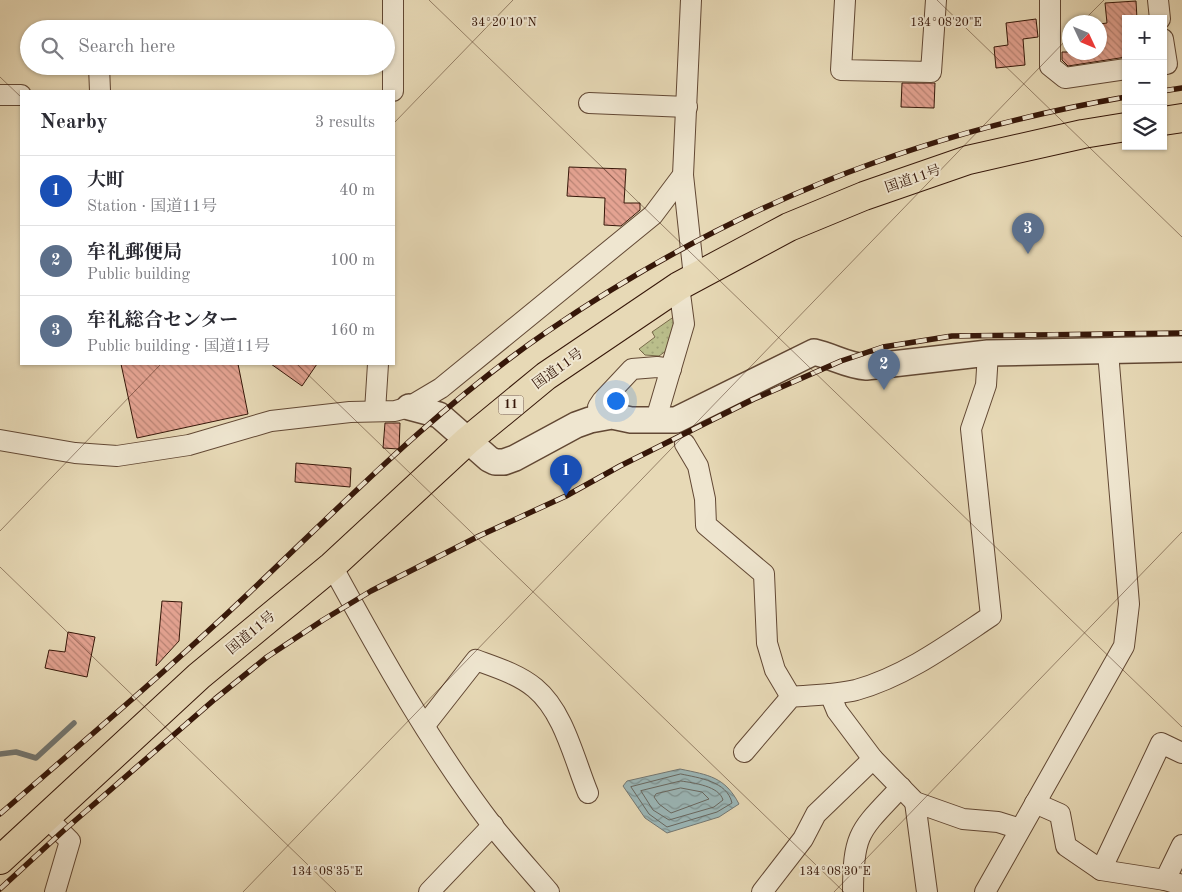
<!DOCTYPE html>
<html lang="en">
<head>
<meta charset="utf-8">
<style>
  body { margin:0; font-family:"Old Standard TT","Noto Serif JP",serif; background:#f7f7f7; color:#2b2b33 }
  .controls { position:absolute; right:15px; top:15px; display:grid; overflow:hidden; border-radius:0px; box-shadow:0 1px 4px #0004 }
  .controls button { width:45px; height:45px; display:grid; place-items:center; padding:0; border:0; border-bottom:1px solid #e1e1e2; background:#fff; color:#2b2b33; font:25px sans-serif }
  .compass { position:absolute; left:1062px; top:15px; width:45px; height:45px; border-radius:50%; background:#fff; box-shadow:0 1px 4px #0004; rotate:134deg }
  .you { position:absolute; left:615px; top:400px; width:18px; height:18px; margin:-12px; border:4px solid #fff; border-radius:50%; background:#1a73e8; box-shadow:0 0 0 8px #1a73e833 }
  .badge { display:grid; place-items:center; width:32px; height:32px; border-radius:50%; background:#8f2418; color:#fff; font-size:16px; font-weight:700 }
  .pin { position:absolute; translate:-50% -41px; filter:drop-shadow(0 1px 2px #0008) }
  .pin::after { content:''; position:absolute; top:26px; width:18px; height:15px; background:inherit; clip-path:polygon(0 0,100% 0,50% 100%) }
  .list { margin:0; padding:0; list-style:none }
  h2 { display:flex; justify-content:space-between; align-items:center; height:65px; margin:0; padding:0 20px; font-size:21px }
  h2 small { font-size:16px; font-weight:400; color:#7c7c81 }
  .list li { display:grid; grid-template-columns:32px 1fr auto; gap:15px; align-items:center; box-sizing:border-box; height:70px; padding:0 20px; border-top:1px solid #e1e1e2 }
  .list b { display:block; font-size:19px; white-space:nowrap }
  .list p { margin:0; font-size:16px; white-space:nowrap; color:#7c7c81 }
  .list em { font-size:16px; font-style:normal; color:#7c7c81 }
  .icon { flex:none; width:28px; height:28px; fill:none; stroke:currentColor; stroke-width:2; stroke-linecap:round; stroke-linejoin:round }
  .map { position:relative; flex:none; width:1182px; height:892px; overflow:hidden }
  .search { position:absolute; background:#fff; box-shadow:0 1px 4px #0004; left:20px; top:20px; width:375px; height:55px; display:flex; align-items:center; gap:12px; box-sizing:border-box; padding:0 18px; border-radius:28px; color:#7c7c81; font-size:19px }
  .panel { position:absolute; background:#fff; box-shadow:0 1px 4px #0004; left:20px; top:90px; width:375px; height:275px; border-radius:0px }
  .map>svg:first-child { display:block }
  .grass { fill:url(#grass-dots); stroke:#786a4a }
  .water { fill:url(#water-waves); stroke:#737772 }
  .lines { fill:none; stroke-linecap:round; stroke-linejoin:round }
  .shore { stroke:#686760; stroke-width:1 }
  .stream { stroke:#737772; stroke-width:5.5 }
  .building { fill:url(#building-back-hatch); stroke:#361709 }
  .minor-casing { stroke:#624834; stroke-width:22 }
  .tertiary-casing { stroke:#624834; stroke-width:28 }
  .trunk-casing { stroke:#361709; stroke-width:30 }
  .minor { stroke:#efe6d0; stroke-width:20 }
  .tertiary { stroke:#efe6d0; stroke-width:25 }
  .trunk { stroke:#e7d9b6; stroke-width:28 }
  .rail-casing { stroke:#361709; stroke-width:5.5 }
  .rail { stroke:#efe6d0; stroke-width:4; stroke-dasharray:11; stroke-linecap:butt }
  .ticks { fill:none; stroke:#361709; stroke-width:1; stroke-opacity:0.45 }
  .labels { text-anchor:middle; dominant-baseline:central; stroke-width:4; stroke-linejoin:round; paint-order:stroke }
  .shield { fill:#efe6d0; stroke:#6e5545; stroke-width:1 }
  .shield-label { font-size:12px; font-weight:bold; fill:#361709 }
  .street-label { font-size:14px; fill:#361709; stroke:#efe6d0 }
  .ticks-label { font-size:12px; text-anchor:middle; fill:#361709; stroke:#efe6d0; stroke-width:4; stroke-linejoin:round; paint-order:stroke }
</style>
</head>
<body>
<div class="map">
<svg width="1182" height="892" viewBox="0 0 1182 892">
  <defs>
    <pattern id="grass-dots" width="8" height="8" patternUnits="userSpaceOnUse" patternTransform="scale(1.25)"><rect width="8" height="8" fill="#babe8b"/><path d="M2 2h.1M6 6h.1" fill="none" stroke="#a0a377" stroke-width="1.8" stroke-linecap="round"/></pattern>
    <pattern id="water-waves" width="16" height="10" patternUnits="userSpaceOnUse" patternTransform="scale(1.25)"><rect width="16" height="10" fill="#9bb7b8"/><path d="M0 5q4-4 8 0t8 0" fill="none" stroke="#7f9494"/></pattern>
    <pattern id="building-back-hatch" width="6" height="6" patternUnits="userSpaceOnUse" patternTransform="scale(1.25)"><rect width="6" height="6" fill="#e4a392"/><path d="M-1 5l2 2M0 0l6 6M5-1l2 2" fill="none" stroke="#ba8475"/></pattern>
  </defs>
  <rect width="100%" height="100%" fill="#e7d9b6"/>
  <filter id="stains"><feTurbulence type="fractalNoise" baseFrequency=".004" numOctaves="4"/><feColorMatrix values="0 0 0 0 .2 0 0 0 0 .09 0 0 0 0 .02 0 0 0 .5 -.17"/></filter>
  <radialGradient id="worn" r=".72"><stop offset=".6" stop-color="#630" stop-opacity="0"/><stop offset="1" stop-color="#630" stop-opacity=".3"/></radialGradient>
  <polygon class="grass" points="675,316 670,348 659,356 645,355 639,349 655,337 652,332"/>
  <path class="water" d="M 680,769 C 709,775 725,777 739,804 L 719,817 L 667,833 L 645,818 L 623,786 L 627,781 Z"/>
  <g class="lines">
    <g class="shore">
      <path d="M 681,774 C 699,778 727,781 732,803 L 717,812 L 667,827 L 649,814 L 631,787 Z"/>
      <path d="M 681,781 C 694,783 719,786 723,800 L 714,807 L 669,820 L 653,810 L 641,791 Z"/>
      <polygon points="681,788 702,792 709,799 671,813 659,804 654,797 656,794"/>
    </g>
    <polyline class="stream" points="0,754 16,752 36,758 74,723"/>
  </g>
  <g class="building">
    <polygon points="1136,1 1137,19 1126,19 1126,57 1068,66 1062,60 1062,52 1100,52 1100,24 1107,23 1105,3"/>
    <polygon points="1036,19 1038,37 1023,39 1025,65 996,68 994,47 1008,45 1006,23"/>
    <polygon points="902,83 935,83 934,108 901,107"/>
    <polygon points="569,167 626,169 624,203 640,203 640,210 621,226 604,225 605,198 567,196"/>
    <polygon points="121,364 238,364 248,414 137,438"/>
    <polygon points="271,364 317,364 302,386"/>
    <polygon points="385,423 400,423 399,449 383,448"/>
    <polygon points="296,463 351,468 350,487 295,482"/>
    <polygon points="162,601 182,602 179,641 156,666"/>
    <polygon points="68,632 95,637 87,677 45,668 49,650 65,652"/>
  </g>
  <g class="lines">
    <defs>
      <g id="minor">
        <polyline points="845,0 841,70 931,72 936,0"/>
        <polyline points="1050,0 1050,66 1065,78 1126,69"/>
        <polyline points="1158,0 1160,19"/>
        <polyline points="1163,39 1167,64 1163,64"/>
        <polyline points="99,66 100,91"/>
        <polyline points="393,91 393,0"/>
        <polyline points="0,95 21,95"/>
        <polyline points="589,103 687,107"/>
        <polyline points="683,175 694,277"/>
        <polyline points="375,411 378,364"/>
        <polyline points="600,419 598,407 602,401 632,369 657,367 671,369"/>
        <polyline points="656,419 684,324 679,286"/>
        <polyline points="0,440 75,453 117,456 189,445 271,421 350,412 395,411 409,407 441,388 653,215 683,175 691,0"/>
        <polyline points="685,444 698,466 705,499 706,525 764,574 767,643 775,670 791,697"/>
        <path d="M 332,566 C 380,654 431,745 492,825 C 510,848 530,870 549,892"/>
        <polyline points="830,694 837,711 873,759 915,802 963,819 998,822 1020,829"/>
        <path d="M 425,725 L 476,660 C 495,667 518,674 535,688 C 564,712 574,759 588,793"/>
        <path d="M 744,752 L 791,697 C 812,695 835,695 856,690 C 906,676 949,644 991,616 L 971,429 L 986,385 L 988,353"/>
        <polyline points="915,802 927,892"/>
        <polyline points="1035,803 1060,814 1066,846 1101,870 1165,880 1182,885"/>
        <polyline points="46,817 70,841 55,892"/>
        <polyline points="1101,870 1161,743 1182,753"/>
        <polyline points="1165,880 1182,845"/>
        <polyline points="429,892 493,825"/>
        <polyline points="762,892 803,839 816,814 873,759"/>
        <path d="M 853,892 C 853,831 861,830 901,787"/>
        <polyline points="985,892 1124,646 1129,604 1108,352"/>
      </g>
      <path id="tertiary" d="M 409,407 L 439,415 L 489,459 L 495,462 L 504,462 L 515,458 L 576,425 L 590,420 L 612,416 L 631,420 L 676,420 L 814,352 C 832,356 848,366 866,367 L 988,353 L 1182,349"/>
      <g id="trunk">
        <polyline points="1163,121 1182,118"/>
        <polyline points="0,860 199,676 332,566 467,441 546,376 679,286 789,227 864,196 968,160 1083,134 1126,127"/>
      </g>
    </defs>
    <use href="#minor" class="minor-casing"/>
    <use href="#tertiary" class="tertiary-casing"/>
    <use href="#trunk" class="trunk-casing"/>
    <use href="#minor" class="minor"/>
    <use href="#tertiary" class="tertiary"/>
    <use href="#trunk" class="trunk"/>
    <defs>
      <g id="rail">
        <polyline points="1163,91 1182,88"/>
        <path d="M 0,814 C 84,741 169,669 250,592 C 346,501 438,406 548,331 C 728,208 912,134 1126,97"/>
        <polyline points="0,889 62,832 215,699 267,657 323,620 371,591 479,536 566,496 620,466 754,399 841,361 883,347 952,336 1182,333"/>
      </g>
    </defs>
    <use href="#rail" class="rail-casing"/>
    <use href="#rail" class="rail"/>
  </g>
  <path class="ticks" d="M 429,0 L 1182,727M 937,0 L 1182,237M 1082,22 L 1104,0M 0,77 L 21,97M 394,123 L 513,0M 297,364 L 844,892M 0,531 L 161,364M 0,567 L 336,892M 243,892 L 1070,36M 834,892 L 1182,532"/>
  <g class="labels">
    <rect class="shield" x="498.5" y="395.5" width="25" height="19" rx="4"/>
    <g class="shield-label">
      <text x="511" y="405">11</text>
    </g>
    <g class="street-label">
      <text transform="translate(913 179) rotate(-19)">国道11号</text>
      <text transform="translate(558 369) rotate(-36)">国道11号</text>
      <text transform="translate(251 633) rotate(-40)">国道11号</text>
    </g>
  </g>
  <g class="ticks-label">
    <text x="946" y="26">134°08'20"E</text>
    <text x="504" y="26">34°20'10"N</text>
    <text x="327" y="875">134°08'35"E</text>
    <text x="835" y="875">134°08'30"E</text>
  </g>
  <rect width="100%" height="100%" filter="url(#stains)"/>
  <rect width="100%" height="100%" fill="url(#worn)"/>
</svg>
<div class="controls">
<button>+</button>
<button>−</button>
<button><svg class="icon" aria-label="layers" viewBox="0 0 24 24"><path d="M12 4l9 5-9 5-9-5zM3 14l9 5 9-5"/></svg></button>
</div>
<svg class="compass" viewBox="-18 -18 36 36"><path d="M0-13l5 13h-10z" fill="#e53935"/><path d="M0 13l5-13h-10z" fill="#7c7c81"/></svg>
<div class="you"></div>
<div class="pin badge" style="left:566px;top:496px;background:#1a4fb4">1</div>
<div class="pin badge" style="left:884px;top:390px;background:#5c6f8a">2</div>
<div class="pin badge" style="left:1028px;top:254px;background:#5c6f8a">3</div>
<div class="search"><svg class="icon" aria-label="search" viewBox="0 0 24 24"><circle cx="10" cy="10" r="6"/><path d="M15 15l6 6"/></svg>Search here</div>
<section class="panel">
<h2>Nearby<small>3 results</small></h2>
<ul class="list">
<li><span class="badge" style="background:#1a4fb4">1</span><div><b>大町</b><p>Station · 国道11号</p></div><em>40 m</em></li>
<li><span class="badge" style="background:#5c6f8a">2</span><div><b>牟礼郵便局</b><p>Public building</p></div><em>100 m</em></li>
<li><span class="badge" style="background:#5c6f8a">3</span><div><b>牟礼総合センター</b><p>Public building · 国道11号</p></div><em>160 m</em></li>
</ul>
</section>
</div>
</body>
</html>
